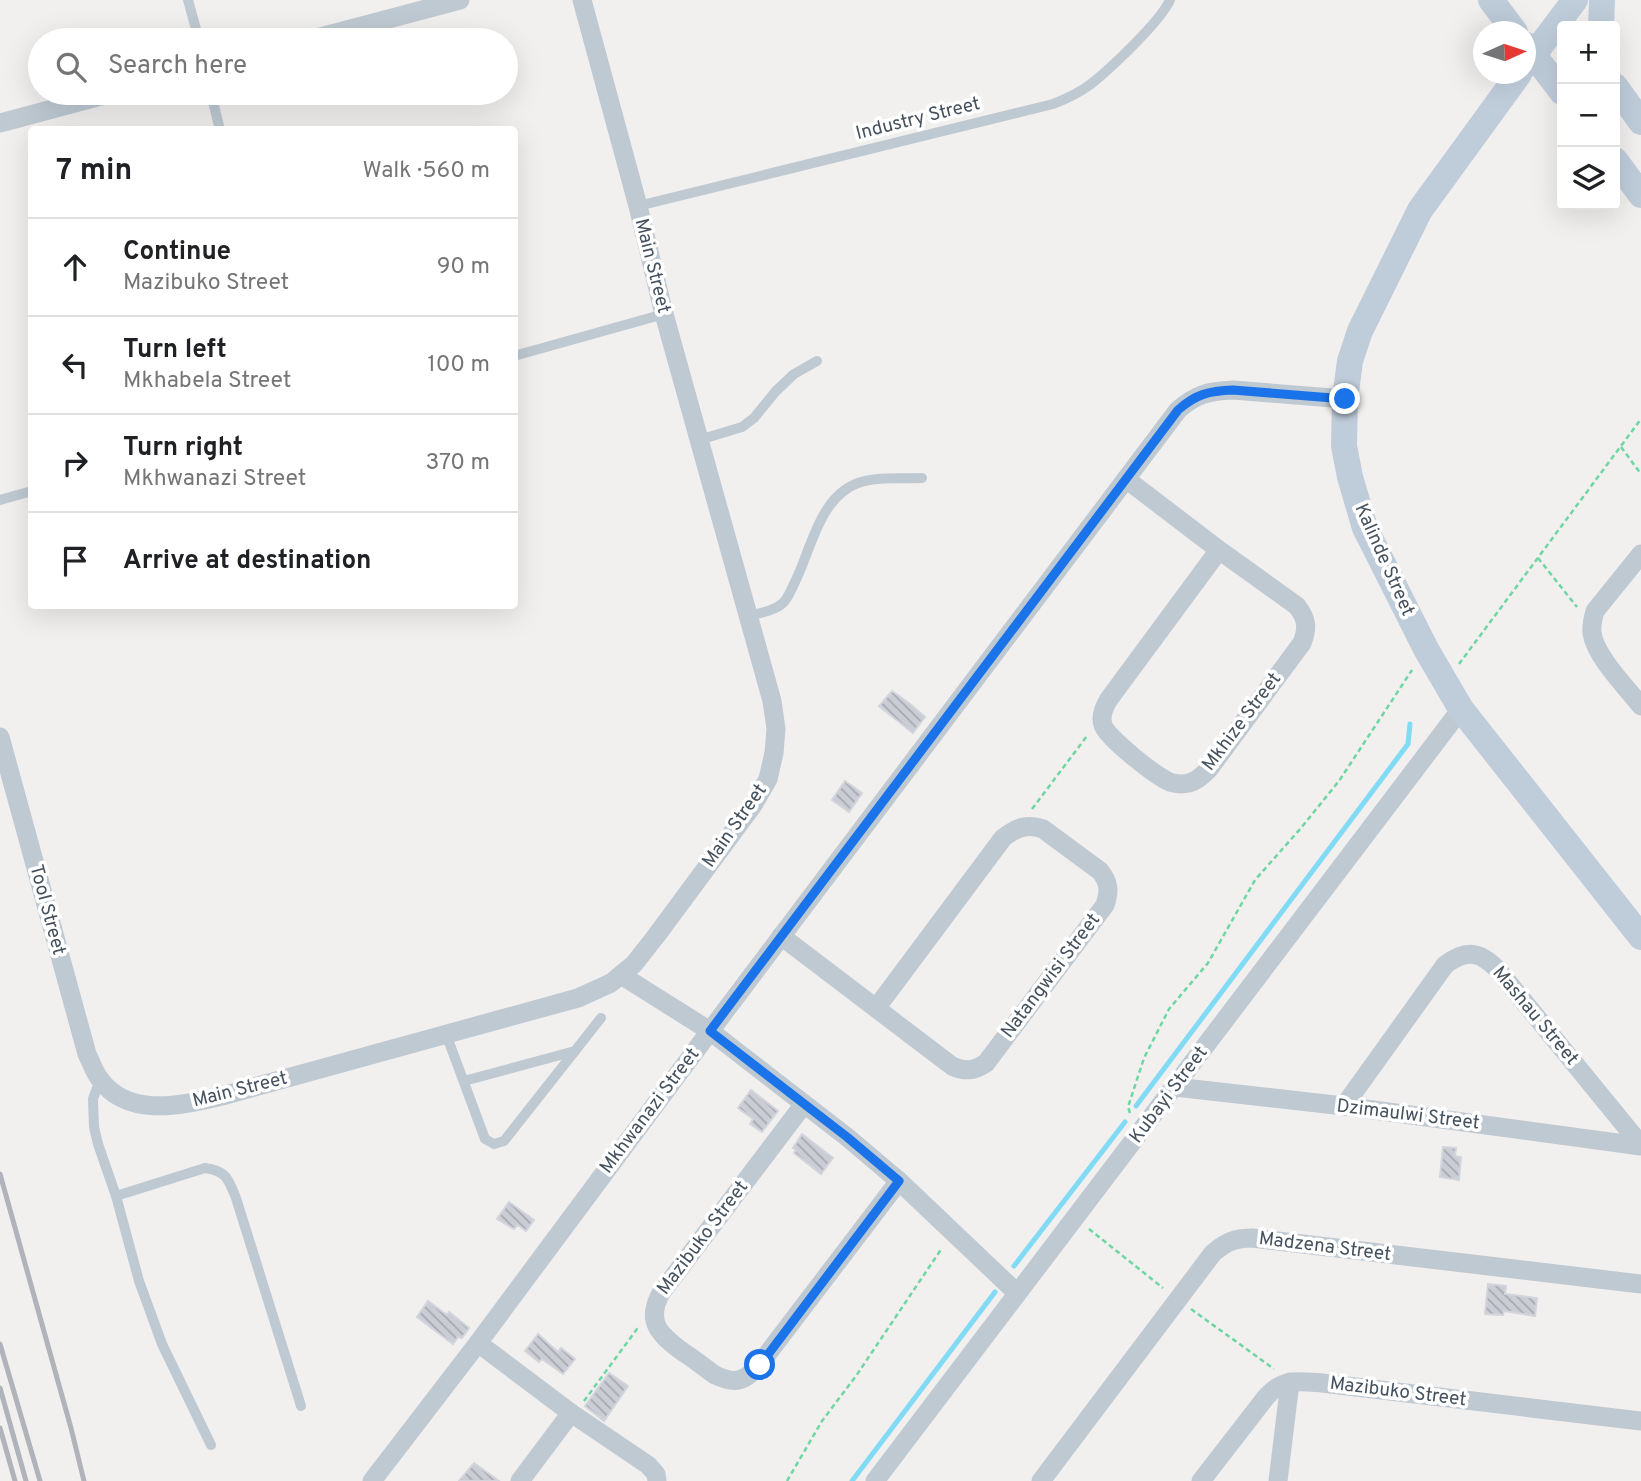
<!DOCTYPE html>
<html lang="en">
<head>
<meta charset="utf-8">
<style>
  body { margin:0; font-family:Overpass,sans-serif; background:#f6f6f6; color:#202124 }
  .controls { position:absolute; right:21px; top:21px; display:grid; overflow:hidden; border-radius:7px; box-shadow:0 7px 28px #0002 }
  .controls button { width:63px; height:63px; display:grid; place-items:center; padding:0; border:0; border-bottom:2px solid #e0e0e0; background:#fff; color:#202124; font:35px sans-serif }
  .compass { position:absolute; left:1473px; top:21px; width:63px; height:63px; border-radius:50%; background:#fff; box-shadow:0 7px 28px #0002; rotate:87deg }
  .stop { position:absolute; width:21px; height:21px; margin:-16px; border:5px solid #1a73e8; border-radius:50%; background:#fff }
  .stop.end { background:#1a73e8; border-color:#fff; box-shadow:0 2px 7px #0008 }
  .list { margin:0; padding:0; list-style:none }
  h2 { display:flex; justify-content:space-between; align-items:center; height:91px; margin:0; padding:0 28px; font-size:30px }
  h2 small { font-size:23px; font-weight:400; color:#757577 }
  .list li { display:grid; grid-template-columns:46px 1fr auto; gap:21px; align-items:center; box-sizing:border-box; height:98px; padding:0 28px; border-top:2px solid #e0e0e0 }
  .list b { display:block; font-size:26px; white-space:nowrap }
  .list p { margin:0; font-size:23px; white-space:nowrap; color:#757577 }
  .list em { font-size:23px; font-style:normal; color:#757577 }
  .icon { flex:none; width:38px; height:38px; fill:none; stroke:currentColor; stroke-width:2; stroke-linecap:round; stroke-linejoin:round }
  .map { position:relative; flex:none; width:1641px; height:1481px; overflow:hidden }
  .search { position:absolute; background:#fff; box-shadow:0 7px 28px #0002; left:28px; top:28px; width:490px; height:77px; display:flex; align-items:center; gap:18px; box-sizing:border-box; padding:0 24px; border-radius:38px; color:#757577; font-size:26px }
  .panel { position:absolute; background:#fff; box-shadow:0 7px 28px #0002; left:28px; top:126px; width:490px; height:483px; border-radius:7px }
  .map>svg:first-child { display:block }
  .lines { fill:none; stroke-linecap:round; stroke-linejoin:round }
  .stream { stroke:#81dbf5; stroke-width:5 }
  .building { fill:url(#building-back-hatch); stroke:#d2d5db; stroke-width:2 }
  .path { stroke:#6dd6a3; stroke-width:2.5; stroke-dasharray:5 3.5; stroke-linecap:butt }
  .lane { stroke:#bec9d2; stroke-width:10 }
  .street { stroke:#bec9d2; stroke-width:19 }
  .secondary { stroke:#bfccda; stroke-width:26 }
  .rail { stroke:#b0b4ba; stroke-width:5 }
  .route { stroke:#1a73e8; stroke-width:9 }
  .labels { text-anchor:middle; dominant-baseline:central; stroke-width:7; stroke-linejoin:round; paint-order:stroke }
  .street-label { font-size:19px; fill:#45525e; stroke:#fff }
</style>
</head>
<body>
<div class="map">
<svg width="1641" height="1481" viewBox="0 0 1641 1481">
  <defs>
    <pattern id="building-back-hatch" width="6" height="6" patternUnits="userSpaceOnUse" patternTransform="scale(1.75)"><rect width="6" height="6" fill="#cacdd5"/><path d="M-1 5l2 2M0 0l6 6M5-1l2 2" fill="none" stroke="#a6a9b0"/></pattern>
  </defs>
  <rect width="100%" height="100%" fill="#f2efef"/>
  <g class="lines">
    <g class="stream">
      <polyline points="1136,1106 1408,744 1410,724"/>
      <polyline points="1014,1266 1125,1122"/>
      <polyline points="852,1481 995,1292"/>
    </g>
  </g>
  <g class="building">
    <polygon points="892,691 909,703 925,717 913,733 879,706"/>
    <polygon points="845,781 862,793 849,812 832,800"/>
    <polygon points="751,1090 778,1111 762,1132 750,1124 753,1119 738,1108"/>
    <polygon points="802,1134 833,1158 821,1174 794,1153 796,1150 793,1148"/>
    <polygon points="1443,1147 1456,1148 1455,1156 1461,1157 1459,1180 1440,1177"/>
    <polygon points="509,1202 534,1220 526,1231 518,1225 514,1229 497,1219"/>
    <polygon points="1488,1284 1506,1286 1505,1294 1537,1298 1535,1316 1504,1311 1503,1315 1485,1314"/>
    <polygon points="428,1301 447,1315 449,1312 469,1328 462,1338 458,1337 453,1344 417,1317"/>
    <polygon points="538,1334 558,1352 561,1348 575,1359 563,1374 542,1359 539,1362 525,1351"/>
    <polygon points="609,1373 628,1386 604,1421 585,1406"/>
    <polygon points="474,1463 499,1481 459,1481"/>
  </g>
  <g class="lines">
    <g class="path">
      <polyline points="1621,447 1641,474"/>
      <polyline points="1538,558 1577,607"/>
      <polyline points="1459,664 1641,419"/>
      <polyline points="1032,809 1087,736"/>
      <polyline points="1130,1113 1128,1107 1144,1058 1169,1009 1208,963 1255,880 1301,828 1339,781 1412,670"/>
      <polyline points="1089,1229 1163,1288"/>
      <polyline points="1191,1309 1274,1369"/>
      <polyline points="584,1401 637,1329 639,1329"/>
      <polyline points="787,1481 822,1421 856,1376 942,1248"/>
    </g>
    <g class="lane">
      <polyline points="188,0 199,40"/>
      <polyline points="211,93 220,130"/>
      <path d="M 638,206 L 1053,104 C 1066,99 1079,93 1091,84 C 1111,68 1160,22 1170,0"/>
      <polyline points="514,356 664,314"/>
      <polyline points="699,440 742,427 754,418 776,391 794,374 817,361"/>
      <polyline points="0,500 32,491"/>
      <path d="M 748,616 C 760,613 774,611 783,603 C 788,598 791,590 794,584 C 811,551 819,497 858,483 C 877,476 902,479 922,478"/>
      <polyline points="446,1034 485,1139 494,1144 504,1141 601,1018"/>
      <polyline points="100,1080 93,1099 94,1127 98,1144 116,1196 139,1281 162,1344 211,1445"/>
      <polyline points="464,1081 575,1051"/>
      <path d="M 116,1196 L 205,1168 C 227,1171 228,1179 236,1198 L 301,1406"/>
    </g>
    <g class="street">
      <polyline points="309,40 460,0"/>
      <polyline points="0,123 112,93"/>
      <path d="M 1126,479 L 1219,550 L 1297,606 C 1307,619 1308,628 1302,643 L 1209,769 C 1201,777 1194,784 1181,784 C 1180,784 1171,783 1170,782 C 1157,777 1107,738 1103,725 C 1100,716 1104,707 1109,699 L 1219,550"/>
      <path d="M 1641,554 L 1595,611 C 1593,618 1591,625 1592,633 C 1595,656 1627,688 1641,706"/>
      <path d="M 0,737 L 87,1054 C 91,1062 94,1071 99,1078 C 127,1119 182,1105 222,1096 L 578,998 L 611,983 L 634,964 L 656,936 L 753,805 L 768,779 L 774,753 L 776,729 L 772,701 L 664,314 L 638,206 L 582,0"/>
      <path d="M 781,936 L 952,1066 C 965,1072 974,1071 986,1063 L 1105,905 C 1110,891 1109,882 1100,871 L 1043,829 C 1027,823 1016,828 1003,838 L 877,1007"/>
      <polyline points="621,975 710,1031 847,1137 899,1181 1017,1293"/>
      <polyline points="1175,1087 1344,1106 1641,1146"/>
      <path d="M 804,1104 L 661,1293 C 645,1322 660,1335 683,1352 C 694,1359 704,1367 715,1375 C 736,1385 745,1381 759,1365 L 899,1181"/>
      <path d="M 1344,1106 L 1445,965 C 1466,949 1480,951 1498,970 L 1641,1145"/>
      <polyline points="478,1343 571,1413 648,1465 656,1474 657,1481"/>
      <path d="M 372,1481 L 478,1343 L 710,1031 L 1178,410 C 1196,394 1209,391 1233,390 L 1345,399"/>
      <polyline points="520,1481 571,1413"/>
      <polyline points="875,1481 1461,709"/>
      <path d="M 1041,1481 L 1213,1253 C 1226,1242 1235,1238 1252,1238 L 1641,1284"/>
      <path d="M 1201,1481 L 1266,1397 C 1283,1378 1298,1381 1322,1383 L 1641,1421"/>
      <polyline points="1278,1481 1290,1382"/>
    </g>
    <g class="secondary">
      <polyline points="1491,0 1515,32"/>
      <polyline points="1601,26 1602,0"/>
      <polyline points="1526,45 1562,92"/>
      <polyline points="1526,65 1575,0"/>
      <polyline points="1519,74 1420,210 1360,331 1350,361 1345,399 1344,446 1350,477 1365,528 1426,649 1461,709 1641,937"/>
      <polyline points="1615,86 1641,122"/>
      <polyline points="1615,160 1641,195"/>
    </g>
    <g class="rail">
      <polyline points="0,1174 71,1428 84,1481"/>
      <polyline points="0,1344 40,1481"/>
      <polyline points="0,1388 26,1481"/>
      <polyline points="0,1428 15,1481"/>
    </g>
  </g>
  <g class="lines">
    <path class="route" d="M 760,1365 L 899,1181 L 847,1137 L 710,1031 L 1178,410 C 1196,394 1209,391 1233,390 L 1345,399"/>
  </g>
  <g class="labels">
    <g class="street-label">
      <text transform="translate(918 119) rotate(-14)">Industry Street</text>
      <text transform="translate(652 266) rotate(76)">Main Street</text>
      <text transform="translate(1384 560) rotate(66)">Kalinde Street</text>
      <text transform="translate(1242 722) rotate(-53)">Mkhize Street</text>
      <text transform="translate(735 826) rotate(-55)">Main Street</text>
      <text transform="translate(47 910) rotate(75)">Tool Street</text>
      <text transform="translate(1051 976) rotate(-53)">Natangwisi Street</text>
      <text transform="translate(1535 1016) rotate(50)">Mashau Street</text>
      <text transform="translate(240 1090) rotate(-14)">Main Street</text>
      <text transform="translate(1169 1095) rotate(-53)">Kubayi Street</text>
      <text transform="translate(650 1111) rotate(-53)">Mkhwanazi Street</text>
      <text transform="translate(1408 1115) rotate(7)">Dzimaulwi Street</text>
      <text transform="translate(703 1238) rotate(-53)">Mazibuko Street</text>
      <text transform="translate(1325 1247) rotate(7)">Madzena Street</text>
      <text transform="translate(1398 1392) rotate(7)">Mazibuko Street</text>
    </g>
  </g>
</svg>
<div class="controls">
<button>+</button>
<button>−</button>
<button><svg class="icon" aria-label="layers" viewBox="0 0 24 24"><path d="M12 4l9 5-9 5-9-5zM3 14l9 5 9-5"/></svg></button>
</div>
<svg class="compass" viewBox="-18 -18 36 36"><path d="M0-13l5 13h-10z" fill="#e53935"/><path d="M0 13l5-13h-10z" fill="#757577"/></svg>
<div class="stop" style="left:760px;top:1365px"></div>
<div class="stop end" style="left:1345px;top:399px"></div>
<div class="search"><svg class="icon" aria-label="search" viewBox="0 0 24 24"><circle cx="10" cy="10" r="6"/><path d="M15 15l6 6"/></svg>Search here</div>
<section class="panel">
<h2>7 min<small>Walk · 560 m</small></h2>
<ul class="list">
<li><svg class="icon" aria-label="ahead" viewBox="0 0 24 24"><path d="M12 20V5M6 11l6-6 6 6"/></svg><div><b>Continue</b><p>Mazibuko Street</p></div><em>90 m</em></li>
<li><svg class="icon" aria-label="left" viewBox="0 0 24 24"><path d="M17 20v-9H6M10 6l-5 5 5 5"/></svg><div><b>Turn left</b><p>Mkhabela Street</p></div><em>100 m</em></li>
<li><svg class="icon" aria-label="right" viewBox="0 0 24 24"><path d="M7 20v-9h11M14 6l5 5-5 5"/></svg><div><b>Turn right</b><p>Mkhwanazi Street</p></div><em>370 m</em></li>
<li><svg class="icon" aria-label="arrive" viewBox="0 0 24 24"><path d="M6 21V4h12l-3 4 3 4H6"/></svg><div><b>Arrive at destination</b></div></li>
</ul>
</section>
</div>
</body>
</html>
